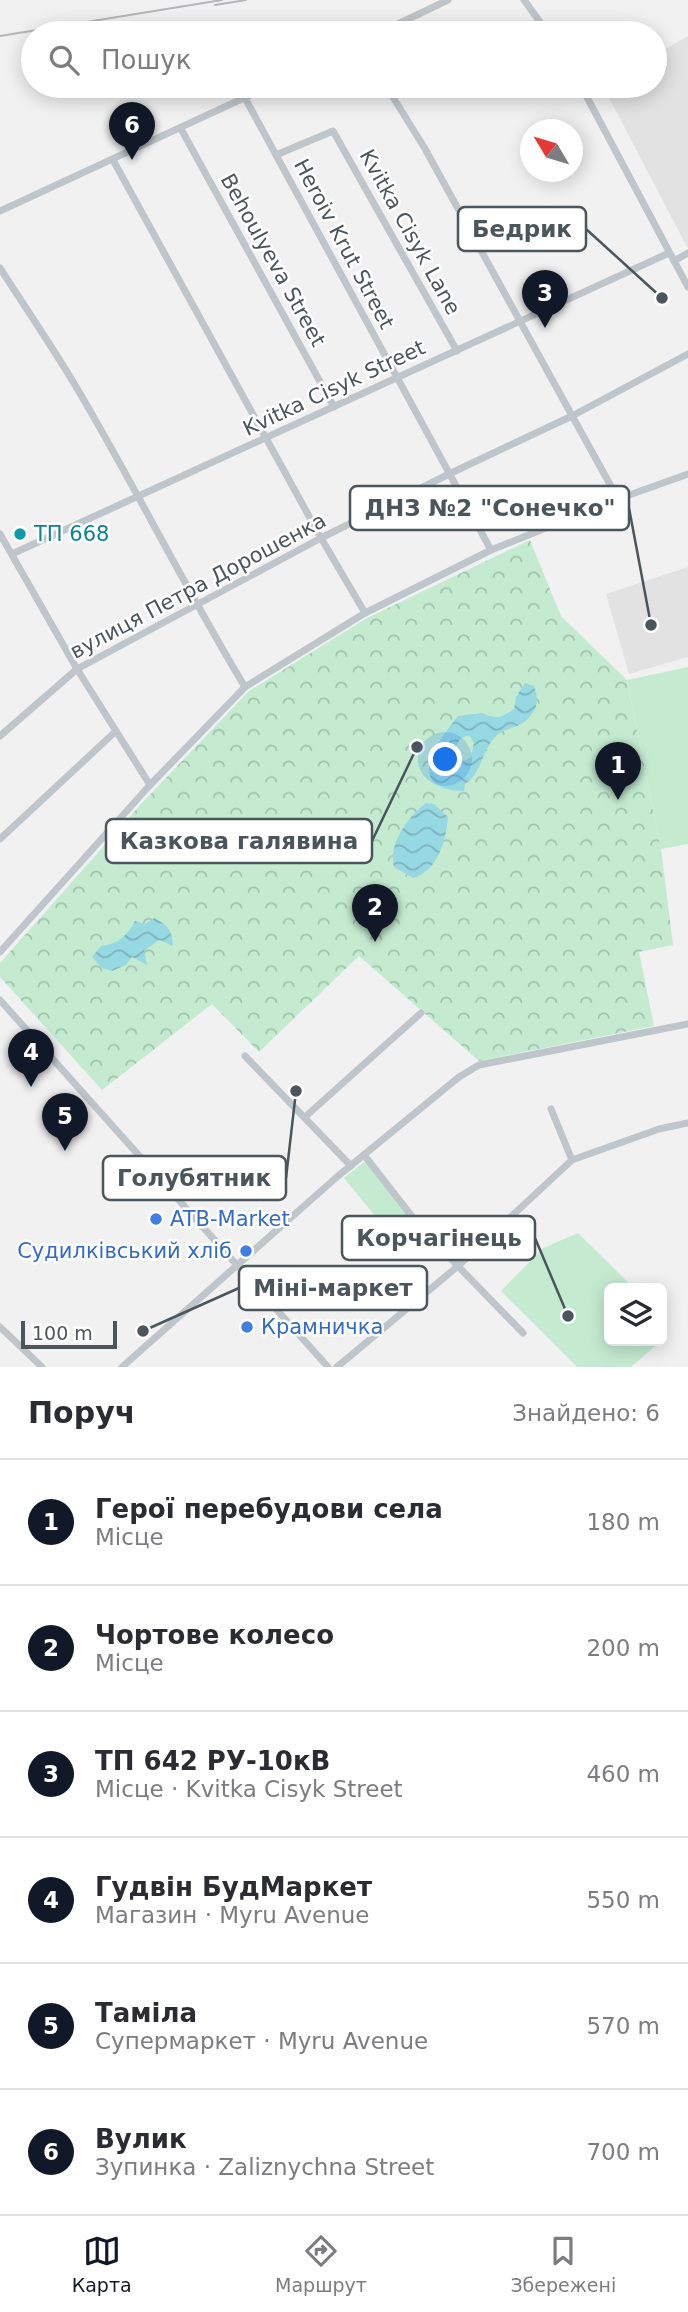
<!DOCTYPE html>
<html lang="uk">
<head>
<meta charset="utf-8">
<style>
  body { margin:0; font-family:"DejaVu Sans",sans-serif; background:#f7f7f7; color:#2b2b33 }
  .controls { position:absolute; right:21px; bottom:21px; display:grid; overflow:hidden; border-radius:10px; box-shadow:0 4px 18px #0003 }
  .controls button { width:63px; height:63px; display:grid; place-items:center; padding:0; border:0; border-bottom:2px solid #e1e1e2; background:#fff; color:#2b2b33; font:35px sans-serif }
  .compass { position:absolute; left:520px; top:119px; width:63px; height:63px; border-radius:50%; background:#fff; box-shadow:0 4px 18px #0003; rotate:308deg }
  .scale { position:absolute; left:21px; bottom:18px; width:96px; box-sizing:border-box; padding-left:7px; border:4px solid #4a555c; border-top:0; font-size:19px; line-height:24px; white-space:nowrap; color:#4a555c; -webkit-text-stroke:5px #fff; paint-order:stroke }
  .you { position:absolute; left:446px; top:760px; width:24px; height:24px; margin:-18px; border:5px solid #fff; border-radius:50%; background:#1a73e8; box-shadow:0 0 0 10px #1a73e833 }
  .badge { display:grid; place-items:center; width:46px; height:46px; border-radius:50%; background:#111827; color:#fff; font-size:23px; font-weight:700 }
  .pin { position:absolute; translate:-50% -58px; filter:drop-shadow(0 2px 4px #0008) }
  .pin::after { content:''; position:absolute; top:37px; width:24px; height:21px; background:inherit; clip-path:polygon(0 0,100% 0,50% 100%) }
  .list { margin:0; padding:0; list-style:none }
  h2 { display:flex; justify-content:space-between; align-items:center; height:91px; margin:0; padding:0 28px; font-size:30px }
  h2 small { font-size:23px; font-weight:400; color:#7c7c81 }
  .list li { display:grid; grid-template-columns:46px 1fr auto; gap:21px; align-items:center; box-sizing:border-box; height:126px; padding:0 28px; border-top:2px solid #e1e1e2 }
  .list b { display:block; font-size:26px; white-space:nowrap }
  .list p { margin:0; font-size:23px; white-space:nowrap; color:#7c7c81 }
  .list em { font-size:23px; font-style:normal; color:#7c7c81 }
  .icon { flex:none; width:38px; height:38px; fill:none; stroke:currentColor; stroke-width:2; stroke-linecap:round; stroke-linejoin:round }
  .map { position:relative; flex:none; width:688px; height:1367px; overflow:hidden }
  .search { position:absolute; background:#fff; box-shadow:0 4px 18px #0003; left:21px; right:21px; top:21px; height:77px; display:flex; align-items:center; gap:18px; box-sizing:border-box; padding:0 24px; border-radius:38px; color:#7c7c81; font-size:26px }
  .sheet { height:847px; background:#fff }
  nav { display:flex; justify-content:space-around; align-items:center; box-sizing:border-box; height:98px; border-top:2px solid #e1e1e2; background:#fff; font-size:19px; color:#7c7c81 }
  nav a { display:grid; justify-items:center; gap:4px }
  nav .on { color:#111827 }
  .map>svg:first-child { display:block }
  .education { fill:#e3e2e2 }
  .park { fill:url(#park-crowns) }
  .garden { fill:#c4ebd0 }
  .water { fill:url(#water-waves); fill-rule:evenodd }
  .lines { fill:none; stroke-linecap:round; stroke-linejoin:round }
  .minor { stroke:#bec6cb; stroke-width:7 }
  .rail { stroke:#b3b6ba; stroke-width:2 }
  .culture-dot { fill:#0f9aa8; stroke:#fff; stroke-width:2.5 }
  .shop-dot { fill:#3f7fe0; stroke:#fff; stroke-width:2.5 }
  .labels { text-anchor:middle; dominant-baseline:central; stroke-width:5; stroke-linejoin:round; paint-order:stroke }
  .street-label { font-size:21px; fill:#4a555c; stroke:#fff }
  .culture-label { font-size:21px; fill:#0d838f; stroke:#fff; text-anchor:start }
  .shop-label { font-size:21px; fill:#366cbe; stroke:#fff; text-anchor:start }
  .leader { fill:none; stroke:#4a555c; stroke-width:2.5 }
  .callout-dot { fill:#4a555c; stroke:#fff; stroke-width:2.5 }
  .callout { fill:#fff; stroke:#4a555c; stroke-width:2.5 }
  .callout-label { font-size:23px; text-anchor:middle; font-weight:bold; fill:#4a555c }
</style>
</head>
<body>
<div class="map">
<svg width="688" height="1367" viewBox="0 0 688 1367">
  <defs>
    <pattern id="park-crowns" width="20" height="18" patternUnits="userSpaceOnUse" patternTransform="scale(1.75)"><rect width="20" height="18" fill="#c4ebd0"/><path d="M2 6a3 3 0 1 1 6 0M12 15a3 3 0 1 1 6 0" fill="none" stroke="#a1c1ac"/></pattern>
    <pattern id="water-waves" width="16" height="10" patternUnits="userSpaceOnUse" patternTransform="scale(1.75)"><rect width="16" height="10" fill="#96d9e3"/><path d="M0 5q4-4 8 0t8 0" fill="none" stroke="#7cb3bb"/></pattern>
  </defs>
  <rect width="100%" height="100%" fill="#f2f1f1"/>
  <g class="education">
    <polygon points="688,36 688,246 687,247 603,86 655,86 655,55"/>
    <polygon points="688,567 688,657 629,674 606,594"/>
  </g>
  <polygon class="park" points="530,540 561,616 627,680 661,849 673,945 639,952 654,1026 479,1061 359,956 259,1052 212,1004 102,1090 0,977 0,963 142,803 249,691 367,618"/>
  <g class="garden">
    <polygon points="688,667 688,844 661,849 627,680"/>
    <polygon points="364,1162 369,1163 417,1226 397,1243 344,1178"/>
    <polygon points="578,1233 634,1288 609,1288 609,1341 661,1341 631,1367 577,1367 501,1291 543,1248"/>
  </g>
  <g class="water">
    <path d="M 525,683 L 534,686 C 537,695 539,704 533,712 C 522,730 510,725 497,735 C 482,748 482,774 465,784 L 464,791 C 403,789 436,743 458,716 C 465,716 474,713 481,714 C 499,717 496,721 514,709 L 516,697 ZM 469,735 L 474,743 L 471,757 L 462,763 L 455,760 L 454,750 L 460,739 Z"/>
    <path d="M 426,803 L 434,804 L 448,817 C 446,840 438,871 413,878 L 394,867 C 388,843 408,817 426,803 Z"/>
    <path d="M 154,918 C 168,925 172,930 173,946 L 159,940 L 144,951 L 147,965 L 132,957 L 126,965 L 112,971 L 102,968 L 92,957 L 101,946 C 118,944 128,935 135,921 L 145,924 Z"/>
  </g>
  <g class="lines">
    <g class="minor">
      <polyline points="524,0 548,33"/>
      <polyline points="379,33 448,0"/>
      <polyline points="386,86 424,147 618,499"/>
      <polyline points="581,86 688,287"/>
      <polyline points="245,98 276,155"/>
      <polyline points="181,129 334,407"/>
      <polyline points="113,160 321,538 365,613"/>
      <polyline points="0,211 270,86"/>
      <polyline points="674,261 688,253"/>
      <path d="M 0,268 C 25,307 51,345 75,385 C 134,484 185,588 245,687"/>
      <polyline points="457,351 333,131 276,155 491,550"/>
      <polyline points="0,534 77,669 150,785"/>
      <polyline points="12,554 669,253"/>
      <polyline points="0,736 77,669 321,538 449,474 572,416 688,354"/>
      <polyline points="0,839 116,731"/>
      <polyline points="0,952 150,785 245,687 365,613 491,550 618,499 688,474"/>
      <polyline points="0,1000 328,1367"/>
      <polyline points="245,1056 351,1166"/>
      <polyline points="551,1109 572,1160"/>
      <polyline points="305,1117 421,1013"/>
      <polyline points="364,1155 421,1228 523,1333"/>
      <polyline points="0,1327 42,1367"/>
      <polyline points="122,1367 338,1176 459,1077 479,1065 688,1024"/>
      <polyline points="337,1367 458,1266 572,1160 659,1129 688,1123"/>
    </g>
    <g class="rail">
      <polyline points="215,5 246,0"/>
      <polyline points="0,36 222,0"/>
    </g>
  </g>
  <circle class="culture-dot" cx="20" cy="534" r="7"/>
  <g class="shop-dot">
    <circle cx="156" cy="1219" r="7"/>
    <circle cx="246" cy="1251" r="7"/>
    <circle cx="247" cy="1327" r="7"/>
  </g>
  <g class="labels">
    <g class="street-label">
      <text transform="translate(410 232) rotate(61)">Kvitka Cisyk Lane</text>
      <text transform="translate(344 244) rotate(62)">Heroiv Krut Street</text>
      <text transform="translate(273 260) rotate(61)">Behoulyeva Street</text>
      <text transform="translate(334 388) rotate(-25)">Kvitka Cisyk Street</text>
      <text transform="translate(198 586) rotate(-28)">вулиця Петра Дорошенка</text>
    </g>
    <g class="culture-label">
      <text x="34" y="534">ТП 668</text>
    </g>
    <g class="shop-label">
      <text x="170" y="1219">ATB-Market</text>
      <text x="232" y="1251" text-anchor="end">Судилківський хліб</text>
      <text x="261" y="1327">Крамничка</text>
    </g>
  </g>
  <path class="leader" d="M662 298L586 229M651 625L629 508M417 747L372 841M296 1091L286 1178M568 1316L535 1238M143 1331L239 1288"/>
  <g class="callout-dot">
    <circle cx="662" cy="298" r="7"/>
    <circle cx="651" cy="625" r="7"/>
    <circle cx="417" cy="747" r="7"/>
    <circle cx="296" cy="1091" r="7"/>
    <circle cx="568" cy="1316" r="7"/>
    <circle cx="143" cy="1331" r="7"/>
  </g>
  <g class="callout">
    <rect x="458" y="207" width="128" height="44" rx="7"/>
    <rect x="350" y="486" width="279" height="44" rx="7"/>
    <rect x="106" y="819" width="266" height="44" rx="7"/>
    <rect x="103" y="1156" width="183" height="44" rx="7"/>
    <rect x="342" y="1216" width="193" height="44" rx="7"/>
    <rect x="239" y="1266" width="188" height="44" rx="7"/>
  </g>
  <g class="callout-label">
    <text x="522" y="237">Бедрик</text>
    <text x="490" y="516">ДНЗ №2 "Сонечко"</text>
    <text x="239" y="849">Казкова галявина</text>
    <text x="194" y="1186">Голубятник</text>
    <text x="439" y="1246">Корчагінець</text>
    <text x="333" y="1296">Міні-маркет</text>
  </g>
</svg>
<div class="controls">
<button><svg class="icon" aria-label="layers" viewBox="0 0 24 24"><path d="M12 4l9 5-9 5-9-5zM3 14l9 5 9-5"/></svg></button>
</div>
<svg class="compass" viewBox="-18 -18 36 36"><path d="M0-13l5 13h-10z" fill="#e53935"/><path d="M0 13l5-13h-10z" fill="#7c7c81"/></svg>
<div class="scale">100 m</div>
<div class="you"></div>
<div class="pin badge" style="left:618px;top:800px">1</div>
<div class="pin badge" style="left:375px;top:942px">2</div>
<div class="pin badge" style="left:545px;top:328px">3</div>
<div class="pin badge" style="left:31px;top:1087px">4</div>
<div class="pin badge" style="left:65px;top:1151px">5</div>
<div class="pin badge" style="left:132px;top:160px">6</div>
<div class="search"><svg class="icon" aria-label="search" viewBox="0 0 24 24"><circle cx="10" cy="10" r="6"/><path d="M15 15l6 6"/></svg>Пошук</div>
</div>
<section class="sheet">
<h2>Поруч<small>Знайдено: 6</small></h2>
<ul class="list">
<li><span class="badge">1</span><div><b>Герої перебудови села</b><p>Місце</p></div><em>180 m</em></li>
<li><span class="badge">2</span><div><b>Чортове колесо</b><p>Місце</p></div><em>200 m</em></li>
<li><span class="badge">3</span><div><b>ТП 642 РУ-10кВ</b><p>Місце · Kvitka Cisyk Street</p></div><em>460 m</em></li>
<li><span class="badge">4</span><div><b>Гудвін БудМаркет</b><p>Магазин · Myru Avenue</p></div><em>550 m</em></li>
<li><span class="badge">5</span><div><b>Таміла</b><p>Супермаркет · Myru Avenue</p></div><em>570 m</em></li>
<li><span class="badge">6</span><div><b>Вулик</b><p>Зупинка · Zaliznychna Street</p></div><em>700 m</em></li>
</ul>
</section>
<nav>
<a class="on"><svg class="icon" aria-label="map" viewBox="0 0 24 24"><path d="M3 6l6-2 6 2 6-2v14l-6 2-6-2-6 2zM9 4v14M15 6v14"/></svg>Карта</a>
<a><svg class="icon" aria-label="directions" viewBox="0 0 24 24"><path d="M12 3l9 9-9 9-9-9zM9 14v-3h6M13 9l2 2-2 2"/></svg>Маршрут</a>
<a><svg class="icon" aria-label="saved" viewBox="0 0 24 24"><path d="M7 4h10v16l-5-4-5 4z"/></svg>Збережені</a>
</nav>
</body>
</html>
